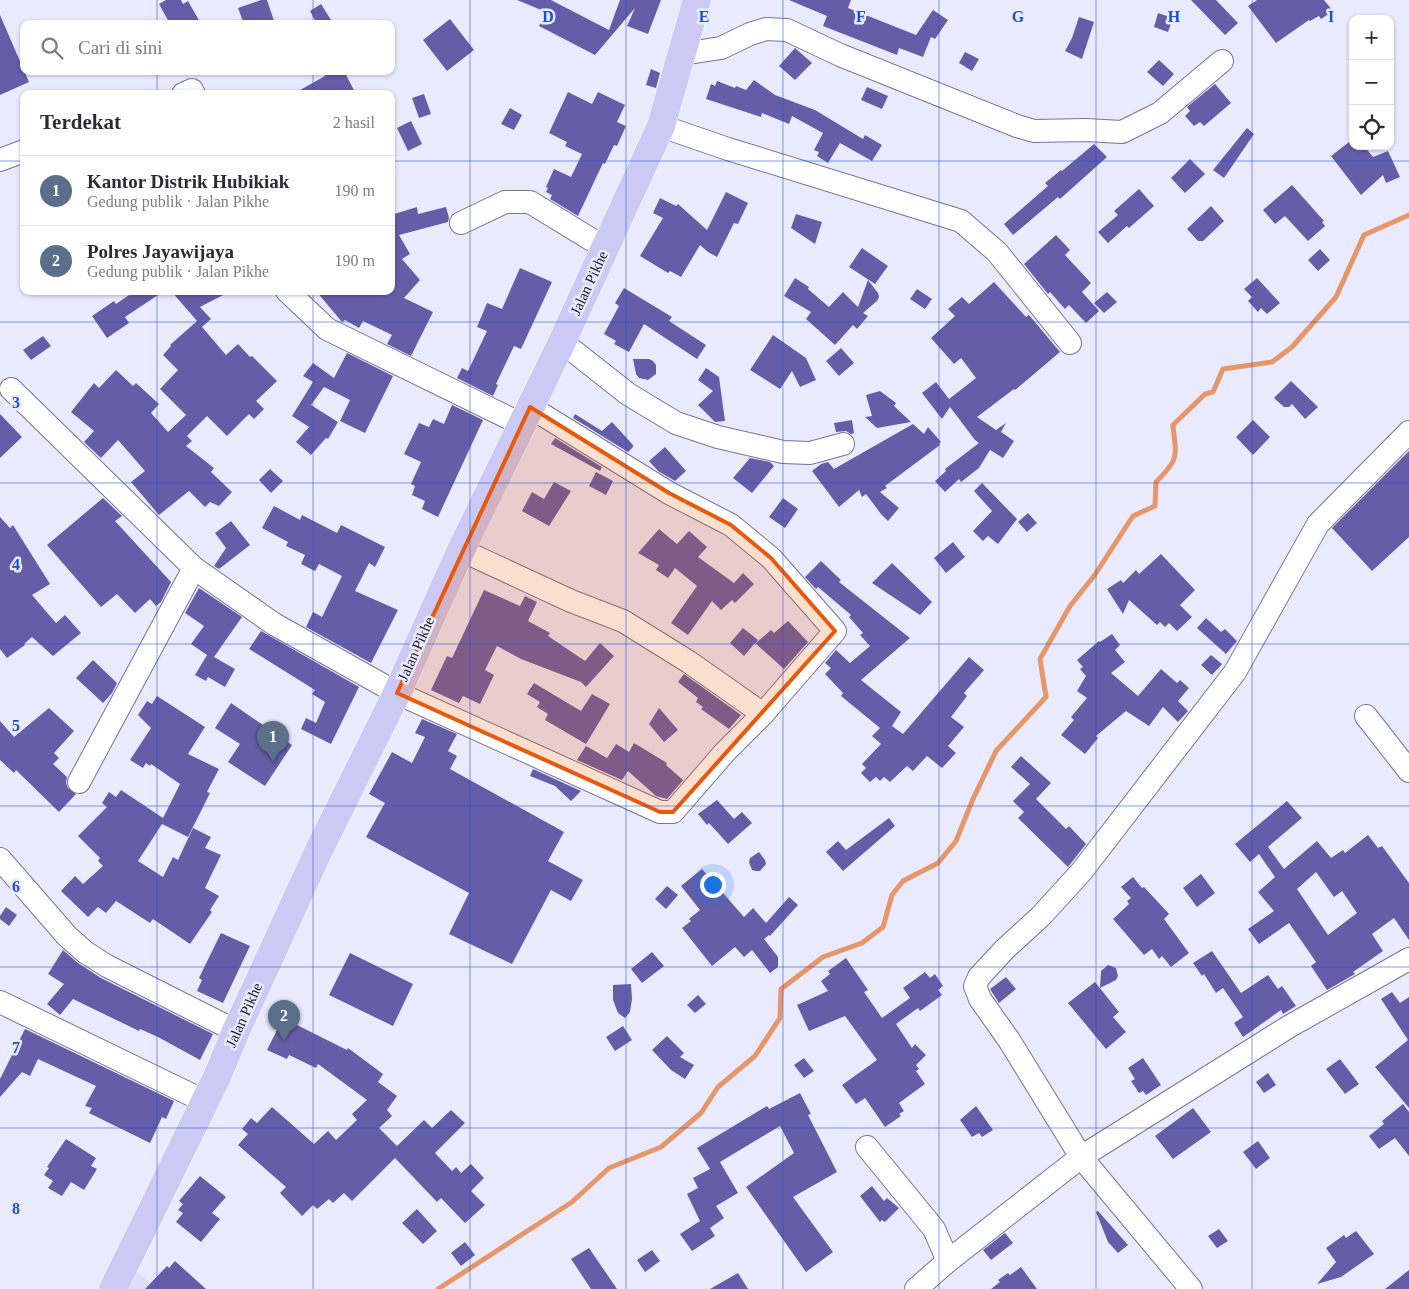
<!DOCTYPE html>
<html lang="id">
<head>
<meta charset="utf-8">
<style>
  body { margin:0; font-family:"Times New Roman",serif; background:#f7f7f7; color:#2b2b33 }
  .controls { position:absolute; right:15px; top:15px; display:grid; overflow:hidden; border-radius:10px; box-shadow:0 1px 4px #0004 }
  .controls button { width:45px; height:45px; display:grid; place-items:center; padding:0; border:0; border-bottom:1px solid #e1e1e2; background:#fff; color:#2b2b33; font:25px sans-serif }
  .you { position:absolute; left:712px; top:884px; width:18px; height:18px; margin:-12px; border:4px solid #fff; border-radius:50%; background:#1a73e8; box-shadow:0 0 0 8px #1a73e833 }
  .badge { display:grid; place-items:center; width:32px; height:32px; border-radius:50%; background:#b45309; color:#fff; font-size:16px; font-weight:700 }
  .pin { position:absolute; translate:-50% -41px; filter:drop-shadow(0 1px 2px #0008) }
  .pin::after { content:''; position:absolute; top:26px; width:18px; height:15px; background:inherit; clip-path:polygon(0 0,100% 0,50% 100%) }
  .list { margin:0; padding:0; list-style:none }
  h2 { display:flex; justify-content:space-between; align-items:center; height:65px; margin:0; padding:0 20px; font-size:21px }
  h2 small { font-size:16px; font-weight:400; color:#7c7c81 }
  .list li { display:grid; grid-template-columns:32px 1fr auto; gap:15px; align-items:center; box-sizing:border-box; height:70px; padding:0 20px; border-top:1px solid #e1e1e2 }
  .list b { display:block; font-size:19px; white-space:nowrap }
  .list p { margin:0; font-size:16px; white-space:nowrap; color:#7c7c81 }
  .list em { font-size:16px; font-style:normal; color:#7c7c81 }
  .icon { flex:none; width:28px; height:28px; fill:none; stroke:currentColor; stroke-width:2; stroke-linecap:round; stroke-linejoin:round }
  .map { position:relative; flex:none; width:1409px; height:1289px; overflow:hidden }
  .search { position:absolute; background:#fff; box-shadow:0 1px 4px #0004; left:20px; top:20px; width:375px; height:55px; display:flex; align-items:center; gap:12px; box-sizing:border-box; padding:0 18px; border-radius:10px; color:#7c7c81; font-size:19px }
  .panel { position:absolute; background:#fff; box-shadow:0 1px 4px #0004; left:20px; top:90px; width:375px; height:205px; border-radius:10px }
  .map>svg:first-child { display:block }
  .built { fill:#deddfe }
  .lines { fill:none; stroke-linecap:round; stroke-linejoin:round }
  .stream { stroke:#e6976a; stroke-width:5 }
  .building { fill:#655da7; fill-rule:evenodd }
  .minor-casing { stroke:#757492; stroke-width:24 }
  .highway-casing { stroke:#fff; stroke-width:29 }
  .minor { stroke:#fff; stroke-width:22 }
  .highway { stroke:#cccaf4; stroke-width:28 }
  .marked { fill:#e8590c; fill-opacity:0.2; stroke:#e8590c; stroke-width:4; stroke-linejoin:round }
  .grid { fill:none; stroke:#1d4ed8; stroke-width:1; stroke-opacity:0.55 }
  .labels { text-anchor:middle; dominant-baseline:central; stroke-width:5; stroke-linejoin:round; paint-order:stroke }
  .street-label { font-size:15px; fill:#21212d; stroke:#eaeafe }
  .grid-label { font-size:16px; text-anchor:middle; font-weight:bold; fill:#1d4ed8; stroke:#eaeafe; stroke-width:5; stroke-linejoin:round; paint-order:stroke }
</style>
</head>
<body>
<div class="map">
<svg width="1409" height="1289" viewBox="0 0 1409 1289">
  <rect width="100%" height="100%" fill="#eaeafe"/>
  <polygon class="built" points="137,1272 157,1289 128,1289"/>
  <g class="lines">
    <path class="stream" d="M 438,1289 L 572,1202 L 609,1168 L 661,1147 L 701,1113 L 718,1087 L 755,1056 L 780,1018 L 781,989 L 823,957 L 862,943 L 883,927 L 892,895 L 903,881 L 938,863 L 956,841 L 973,799 L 996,751 L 1046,697 L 1040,659 L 1070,606 L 1094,576 L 1133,516 L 1155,506 L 1156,482 C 1180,458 1176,457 1173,425 L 1205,394 L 1213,392 L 1223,369 L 1272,362 L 1292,347 L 1336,297 L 1364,235 L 1409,215"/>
  </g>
  <g class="building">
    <polygon points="166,0 181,0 183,4 188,1 201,24 170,24 159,4"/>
    <polygon points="261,0 267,0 275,24 244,24 238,8"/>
    <polygon points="517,0 551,0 609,30 620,0 661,0 648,34 627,26 635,8 595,55 539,26 546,12"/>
    <polygon points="789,0 851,0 848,8 916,35 933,10 948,20 935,39 931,37 923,57 899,48 897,55 823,26 827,16"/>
    <polygon points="1191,0 1216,0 1238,23 1225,35"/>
    <polygon points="1257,0 1324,0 1333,11 1321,19 1319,16 1310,21 1309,20 1276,43 1248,6"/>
    <polygon points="321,4 331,20 324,24 317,24 310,11"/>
    <polygon points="1158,13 1173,18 1168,32 1154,27"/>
    <polygon points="0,15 29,82 0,95"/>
    <polygon points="1079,17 1094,22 1082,59 1065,51 1072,38"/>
    <polygon points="450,19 474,50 447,71 423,40"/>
    <polygon points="795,48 812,63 795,80 779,66"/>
    <polygon points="965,52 979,59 972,71 959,63"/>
    <polygon points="1159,60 1174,74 1163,86 1147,72"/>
    <polygon points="651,69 660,73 656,88 646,85"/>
    <polygon points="322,71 344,71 356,94 293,94 325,76"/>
    <polygon points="754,80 775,95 815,110 863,139 865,135 882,145 872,161 840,143 828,163 817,156 819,152 814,150 823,133 792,116 789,124 762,113 761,117 706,99 711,84 715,86 717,81 735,88 736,86 746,90"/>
    <polygon points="1215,84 1231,103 1204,126 1200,122 1194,126 1185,116 1190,111 1187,107"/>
    <polygon points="867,87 888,96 882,109 861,100"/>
    <polygon points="568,92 592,104 598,92 625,105 617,122 626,126 617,146 614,145 605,164 603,163 578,216 550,199 552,195 546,192 548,188 546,187 554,169 571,177 582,154 565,146 567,142 549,133"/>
    <polygon points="424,94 431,114 419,118 412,98"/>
    <polygon points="510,108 522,115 514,130 501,124"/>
    <polygon points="411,121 422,144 408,151 397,128"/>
    <polygon points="1247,128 1254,134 1224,178 1213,170"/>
    <polygon points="1353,139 1353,146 1364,146 1373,157 1388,151 1400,177 1386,183 1383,175 1361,195 1331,156"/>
    <polygon points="1094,144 1107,157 1060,199 1058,197 1013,235 1004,224 1048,186 1045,183 1061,170 1062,171"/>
    <polygon points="1190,159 1205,174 1185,193 1171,178"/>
    <polygon points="1292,185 1324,221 1322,222 1325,226 1308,241 1285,216 1275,224 1263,210"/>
    <polygon points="1139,189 1154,206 1129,228 1127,226 1108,243 1098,232 1118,215 1114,211"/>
    <polygon points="726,192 748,203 738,224 734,223 717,257 708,252 700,245 681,277 670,271 668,273 640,256 663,218 653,213 660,198 676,206 678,204 707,230"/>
    <polygon points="1211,206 1224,221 1203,241 1198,241 1187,229"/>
    <polygon points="417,207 418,214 446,207 449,218 448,222 399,235 410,254 402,259 420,280 404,298 433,312 411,356 387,344 392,335 363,321 359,328 345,320 342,322 316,291 391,291 391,215"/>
    <polygon points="796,214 822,222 815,244 791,228"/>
    <polygon points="1056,235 1070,250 1065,255 1091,283 1082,292 1099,311 1086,323 1069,305 1065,309 1050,292 1048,294 1024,264"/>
    <polygon points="862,248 888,266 875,284 849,267"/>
    <polygon points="1320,249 1330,260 1318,271 1308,260"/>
    <polygon points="520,268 552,282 521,349 514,346 496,384 498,385 493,396 457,378 462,368 468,371 487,331 477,327 487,303 502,309"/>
    <polygon points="795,278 809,287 808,289 829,307 843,292 858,307 868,280 878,293 879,297 877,301 863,313 868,316 857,329 853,325 835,345 806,319 811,312 784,296"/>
    <polygon points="1257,278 1280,303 1267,314 1261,308 1258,312 1248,301 1252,297 1244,289"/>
    <polygon points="994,282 1026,317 1029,315 1060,352 1015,390 1014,389 977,417 996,430 1006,423 1001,432 1014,441 1003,458 990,450 979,468 961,482 959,479 945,492 935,481 946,471 945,469 979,443 975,440 950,407 942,419 922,393 936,382 949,399 976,378 961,358 954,364 931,338 955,316 948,309 962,297 969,304"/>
    <polygon points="624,288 672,317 669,321 706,345 697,359 644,324 629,352 614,344 616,341 604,334 619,306 615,303"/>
    <polygon points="917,289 932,299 925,309 910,299"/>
    <polygon points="135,291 164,291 125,317 129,323 107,338 92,316 114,301 116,304"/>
    <polygon points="171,291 231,291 200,307 211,319 202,327 226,355 238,344 250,357 252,356 277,381 256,401 264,409 254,419 249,414 227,436 207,416 187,436 192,441 186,446 214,468 211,472 232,492 219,506 210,502 205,507 189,491 159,515 131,482 145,471 118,440 101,458 84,442 94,431 71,412 94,383 99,388 116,370 133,386 136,383 159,404 151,413 168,432 186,415 160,389 178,370 163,355 171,346 170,345 197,321"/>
    <polygon points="1107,292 1117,302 1104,313 1094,303"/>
    <polygon points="773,335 806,358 816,380 800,387 792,371 780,389 750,370"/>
    <polygon points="43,336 51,346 31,360 23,350"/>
    <polygon points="841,348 854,363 839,376 826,361"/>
    <polygon points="347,353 393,376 365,433 340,421 350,400 324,387 311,405 338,422 328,439 326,438 311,455 296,442 309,427 292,416 313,382 303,376 313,363 334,378"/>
    <polygon points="633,359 649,359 653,361 656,365 656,374 648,380 639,378 636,374"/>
    <polygon points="706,368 719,377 725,421 715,422 698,405 713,391 698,380"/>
    <polygon points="1291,381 1318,407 1305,419 1292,404 1289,407 1284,407 1274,398"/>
    <polygon points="880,391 896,403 894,406 911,422 877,428 865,417 872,416 866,395"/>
    <polygon points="452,405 483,420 438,517 422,509 425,501 412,495 415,486 411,484 421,462 404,454 419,423 429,427 433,419 444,424"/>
    <polygon points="0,414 22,437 0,458"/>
    <polygon points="575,414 602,431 612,422 633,445 633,447 628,452 573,418"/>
    <polygon points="852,420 854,433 851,434 846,431 836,432 834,423"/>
    <polygon points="1253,420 1270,437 1253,455 1236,437"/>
    <polygon points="913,424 924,434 928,427 941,442 939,444 940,445 885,486 887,488 880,492 899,508 888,521 881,514 866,494 862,497 859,490 839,507 812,471 821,464 828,462 834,469"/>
    <polygon points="555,438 602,467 600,471 551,444"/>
    <polygon points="665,447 686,471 675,481 658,471 649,461"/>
    <polygon points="1409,451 1409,537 1372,571 1332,528"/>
    <polygon points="750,458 770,462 774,466 752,493 733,478"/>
    <polygon points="270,469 283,481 271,493 259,480"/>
    <polygon points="596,472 613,481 606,495 589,486"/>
    <polygon points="554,482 571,491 549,526 522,511 532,492 544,499"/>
    <polygon points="982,483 1017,519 998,544 988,536 983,541 973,531 992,511 974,491"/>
    <polygon points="103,498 122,516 115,521 171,582 161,602 156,606 150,599 135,613 117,594 101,607 47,545"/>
    <polygon points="783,498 798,509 785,528 769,517"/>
    <polygon points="274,506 300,520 302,515 337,533 341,525 385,547 375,567 369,563 355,591 398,610 371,663 306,627 313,612 322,617 342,576 319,564 315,571 301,564 305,555 286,546 288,542 262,528"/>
    <polygon points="1028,513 1037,523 1027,532 1018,522"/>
    <polygon points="0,517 10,528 13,525 50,584 32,595 56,623 65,615 81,633 53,656 32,637 24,644 25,645 7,658 0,649"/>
    <polygon points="231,521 250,545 219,569 214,566 226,548 215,533"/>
    <polygon points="659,529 677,544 689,531 707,547 698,557 734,583 743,573 754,584 735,603 732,600 721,610 712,601 688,635 671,623 697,586 675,568 668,578 656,570 659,565 638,553"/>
    <polygon points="953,542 965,557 946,573 934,558"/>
    <polygon points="1161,554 1195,590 1180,605 1192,617 1177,631 1169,623 1165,627 1160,622 1157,625 1129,600 1123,614 1107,589 1121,580 1123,583 1136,570 1139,574"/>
    <polygon points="821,561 841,580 839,582 910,638 861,680 901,712 892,726 903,734 969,657 984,670 964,693 967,696 951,717 964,727 948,746 956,753 942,768 927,756 913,771 907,766 890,782 884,777 880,781 876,777 870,782 861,773 866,768 862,764 881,744 872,736 880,728 841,696 843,693 825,674 831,668 825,663 836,650 850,663 870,646 860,635 863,633 849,617 851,615 818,587 816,589 805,577"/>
    <polygon points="892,563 932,602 920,615 872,583"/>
    <polygon points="199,588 242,617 214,657 235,669 225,687 208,677 206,681 195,675 207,655 191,644 204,626 185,613"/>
    <polygon points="484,590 520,606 525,596 537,602 528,621 550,633 548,636 585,661 600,643 614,656 586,687 581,682 521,659 497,646 485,670 494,675 480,704 463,696 459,703 431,690 447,656 452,658"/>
    <polygon points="1206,618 1221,632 1225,629 1237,641 1226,654 1197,628"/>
    <polygon points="788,621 808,642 784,669 755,643 744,656 730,643 743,628 758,640 756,643 771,630 774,633"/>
    <polygon points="261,631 359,687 331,744 301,729 306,718 316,723 325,702 312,694 315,690 249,649"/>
    <polygon points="1112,634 1120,645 1115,650 1125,662 1111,673 1138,696 1161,669 1177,683 1180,680 1189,688 1178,701 1188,711 1178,722 1163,707 1149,726 1126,711 1096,736 1098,738 1085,754 1061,735 1074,720 1071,717 1087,698 1077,691 1086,676 1080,669 1083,667 1077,660 1099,641 1100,642"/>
    <polygon points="1211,655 1222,664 1212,675 1201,665"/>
    <polygon points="93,660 117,683 112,693 103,703 76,678"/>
    <polygon points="684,674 741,715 729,729 701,709 703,707 696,702 698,698 678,682"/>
    <polygon points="534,683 581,711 592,694 610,704 586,744 545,720 548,714 537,707 540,702 527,694"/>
    <polygon points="157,696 205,727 188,754 219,769 207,792 210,793 188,837 162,824 138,861 163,877 173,857 178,860 193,828 211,837 205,848 221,855 205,888 219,896 210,910 212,912 190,944 153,919 150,923 116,901 106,913 98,907 88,917 61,891 75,876 83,884 103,866 98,861 100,858 78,836 107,807 102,803 109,792 116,797 121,790 163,818 180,784 151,764 150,766 146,763 143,768 130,760 151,728 138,715 147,701 152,704"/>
    <polygon points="231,703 292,745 265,786 228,762 240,744 215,728"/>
    <polygon points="49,708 74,731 54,753 59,758 53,764 67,777 66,783 68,788 76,794 59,812 16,770 14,773 0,760 0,721 14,737"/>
    <polygon points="659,708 678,730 664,742 649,724"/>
    <polygon points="422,719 457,734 448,751 457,756 450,769 564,832 548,861 583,880 571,901 551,890 512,964 449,934 469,893 366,837 385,803 369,794 392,752 412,763 425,737 415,733"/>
    <polygon points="634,743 667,763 666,765 683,780 667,799 656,796 628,771 622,780 577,760 586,746 607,758 616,744 629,752"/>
    <polygon points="1021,756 1051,783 1036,799 1066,829 1069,826 1086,844 1068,867 1018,818 1024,812 1013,801 1030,784 1011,767"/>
    <polygon points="533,769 581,791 571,801 555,786 530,776"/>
    <polygon points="717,800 734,819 742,812 752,823 728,844 709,823 707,825 698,814"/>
    <path d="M 1287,801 L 1302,818 L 1268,847 L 1284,869 L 1317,841 L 1331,858 L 1343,850 L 1345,853 L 1368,835 L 1378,848 L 1382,846 L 1409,883 L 1409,940 L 1394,918 L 1372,934 L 1383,951 L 1353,972 L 1355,974 L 1327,990 L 1311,966 L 1316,962 L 1289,923 L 1259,944 L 1248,929 L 1274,911 L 1258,892 L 1275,877 L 1259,854 L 1250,862 L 1235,844 ZM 1316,872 L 1334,897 L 1342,891 L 1357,913 L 1328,935 L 1297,889 Z"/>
    <polygon points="889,818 895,826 843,871 826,852 838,841 846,850"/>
    <polygon points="759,852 765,860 766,864 760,871 756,871 752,870 749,862 750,858"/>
    <polygon points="702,869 744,917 753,908 766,923 789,897 798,905 770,936 769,935 764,939 778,957 778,967 770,973 752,950 744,957 735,947 712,966 682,928 691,921 689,919 700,910 681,886"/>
    <polygon points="1201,874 1215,893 1197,907 1183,888"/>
    <polygon points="1133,877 1142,888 1144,887 1169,914 1164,919 1189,953 1171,967 1162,956 1159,959 1152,949 1144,955 1113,919 1129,904 1127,901 1131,898 1121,887"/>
    <polygon points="667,886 678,895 666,909 655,899"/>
    <polygon points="6,907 17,915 9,926 0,919 0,916"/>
    <polygon points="221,933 250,946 223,1003 197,991 202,980 199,978"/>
    <polygon points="63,950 78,963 101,978 213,1034 200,1060 158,1037 140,1029 139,1031 73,999 60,1015 47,1004 64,984 48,974"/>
    <polygon points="1212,951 1241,993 1268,975 1278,989 1282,986 1296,1006 1283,1014 1281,1010 1243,1037 1234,1023 1243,1017 1223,988 1216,993 1204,974 1202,976 1193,963"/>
    <polygon points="652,952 664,966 642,983 631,969"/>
    <polygon points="350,953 413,984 393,1026 329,995"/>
    <polygon points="846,958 868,990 864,992 882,1018 910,998 903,988 925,972 930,978 935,974 943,986 938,990 942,995 920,1011 918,1008 896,1024 912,1048 915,1044 926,1055 916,1065 919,1069 916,1071 925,1084 899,1103 904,1111 899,1114 901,1116 885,1127 865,1098 856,1104 842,1085 877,1060 845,1016 809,1031 797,1005 828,991 821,981 830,974 828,971"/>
    <polygon points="1108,965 1116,968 1118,976 1116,980 1100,988 1101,971"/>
    <polygon points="1006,977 1016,989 999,1003 990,989"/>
    <polygon points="1095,982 1119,1012 1113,1017 1126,1032 1106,1049 1068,1003"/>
    <polygon points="631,984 632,999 630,1012 625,1018 618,1013 613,1000 613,985"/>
    <polygon points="1392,992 1400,1003 1409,997 1409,1108 1375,1067 1408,1040 1381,999"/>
    <polygon points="698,995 706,1004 695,1013 687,1005"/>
    <polygon points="283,1018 347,1050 348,1048 383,1074 378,1082 397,1096 387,1110 392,1116 379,1128 397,1146 424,1120 432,1128 451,1110 465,1123 435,1153 452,1171 456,1167 461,1173 471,1164 484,1178 471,1191 485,1205 465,1223 441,1198 437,1202 395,1158 352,1201 344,1193 333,1203 329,1199 317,1209 313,1205 302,1216 280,1193 286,1187 238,1145 248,1134 242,1129 251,1118 257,1123 272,1107 314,1144 328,1131 336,1140 357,1120 352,1114 367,1100 318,1064 316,1068 289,1055 287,1059 267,1050"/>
    <polygon points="623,1026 632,1040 615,1051 606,1037"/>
    <polygon points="25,1029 174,1101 166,1119 162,1117 150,1143 89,1113 92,1108 85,1106 96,1086 38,1059 30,1076 22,1072 0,1097 0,1079"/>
    <polygon points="667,1036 684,1053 680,1057 694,1065 685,1079 671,1070 652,1050"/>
    <polygon points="804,1058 814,1071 804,1078 794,1065"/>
    <polygon points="1143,1058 1161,1085 1146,1095 1143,1091 1139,1093 1131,1081 1135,1079 1128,1068"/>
    <polygon points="1340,1059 1359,1084 1345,1094 1326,1069"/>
    <polygon points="1268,1073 1276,1085 1264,1093 1256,1082"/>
    <polygon points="800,1093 811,1114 808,1115 837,1172 793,1197 833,1252 806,1272 746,1187 794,1153 780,1126 720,1162 738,1193 716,1206 724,1218 710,1228 715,1236 692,1251 680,1234 700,1221 687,1194 698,1188 693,1178 710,1169 697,1148 767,1106 769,1109"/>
    <polygon points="1403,1104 1409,1112 1409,1156 1395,1138 1379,1149 1369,1136 1384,1124 1382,1121"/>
    <polygon points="976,1106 993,1130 982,1137 979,1133 972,1137 960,1120"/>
    <polygon points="1193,1108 1211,1132 1173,1159 1155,1136"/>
    <polygon points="66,1139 96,1158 91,1166 97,1169 84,1190 71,1182 62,1196 48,1188 53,1181 44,1175 49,1168 47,1167"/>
    <polygon points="1258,1141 1270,1158 1256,1169 1243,1152"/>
    <polygon points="200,1176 226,1197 212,1213 220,1219 201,1242 176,1222 183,1213 178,1210 183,1204 179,1201"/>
    <polygon points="872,1186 884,1201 887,1198 899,1208 885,1222 882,1220 880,1222 860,1196"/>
    <polygon points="417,1209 437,1231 423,1244 402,1223"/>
    <polygon points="1098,1211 1128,1245 1118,1253 1108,1242 1096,1212"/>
    <polygon points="1219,1229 1228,1241 1217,1248 1208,1236"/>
    <polygon points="1356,1231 1374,1254 1341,1277 1317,1284 1336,1262 1326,1248 1344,1235 1346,1238"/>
    <polygon points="1005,1233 1013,1243 991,1260 983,1250"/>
    <polygon points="465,1242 475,1255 461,1266 451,1253"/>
    <polygon points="589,1248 617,1289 591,1289 571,1259"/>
    <polygon points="652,1250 660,1261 645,1272 637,1260"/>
    <polygon points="175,1261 206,1289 145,1289 167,1266 169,1268"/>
    <polygon points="1021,1267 1037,1289 991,1289 1000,1282 998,1280 1008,1273 1010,1275"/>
    <polygon points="1409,1270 1409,1289 1385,1289"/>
    <polygon points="738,1273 748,1289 710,1289"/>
  </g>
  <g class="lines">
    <defs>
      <g id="minor">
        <polyline points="682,54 721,48 750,34 766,29 787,30 840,55 1017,126 1034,131 1086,130 1122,132 1160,113 1222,61"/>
        <polyline points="183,94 192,90 194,94"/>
        <polyline points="661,126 728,149 961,221 997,252 1070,343"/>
        <polyline points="0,160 24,151"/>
        <polyline points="461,223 505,202 530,202 605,248"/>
        <polyline points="287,291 327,329 521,424"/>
        <polyline points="562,342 628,394 676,423 718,437 783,452 810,453 843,444"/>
        <polyline points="11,389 194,568 274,624 397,693 660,812 673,812 725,752 763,714 835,631 771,558 731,525 669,493 530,407"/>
        <polyline points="461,550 571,601 623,621 689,662 763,714"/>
        <polyline points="1366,716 1409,771"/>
        <polyline points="79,782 194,568"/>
        <polyline points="0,859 67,936 85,952 107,966 236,1031"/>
        <polyline points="0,1002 204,1101"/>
        <polyline points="867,1147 934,1229 948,1261"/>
        <polyline points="916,1289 948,1261 1081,1157 1290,1026 1409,959"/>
        <polyline points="1191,1289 1081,1157 1009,1040 980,999 975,986 979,977 1005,949 1041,916 1082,871 1235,672 1318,524 1409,432"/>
      </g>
      <polyline id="highway" points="113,1289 217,1077 236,1031 319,850 397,693 461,550 562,342 661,126 697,0"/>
    </defs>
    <use href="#minor" class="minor-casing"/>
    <use href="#highway" class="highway-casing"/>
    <use href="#minor" class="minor"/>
    <use href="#highway" class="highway"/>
  </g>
  <path class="marked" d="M 530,407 L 669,493 L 731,525 L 771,558 L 835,631 L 673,812 L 660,812 L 397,693 Z"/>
  <path class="grid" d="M 157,0 L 157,24M 313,0 L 313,24M 470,0 L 470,1289M 626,0 L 626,1289M 783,0 L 783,1289M 939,0 L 939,1289M 1096,0 L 1096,1289M 1252,0 L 1252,1289M 157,71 L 157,94M 313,71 L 313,94M 0,161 L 24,161M 391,161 L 1409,161M 157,291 L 157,1289M 313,291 L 313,1289M 0,322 L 1409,322M 0,483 L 1409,483M 0,644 L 1409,644M 0,806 L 1409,806M 0,967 L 1409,967M 0,1128 L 1409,1128"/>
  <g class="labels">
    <g class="street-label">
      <text transform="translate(589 283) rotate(-65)">Jalan Pikhe</text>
      <text transform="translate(416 649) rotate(-66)">Jalan Pikhe</text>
      <text transform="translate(244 1015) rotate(-66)">Jalan Pikhe</text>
    </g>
  </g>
  <g class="grid-label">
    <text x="548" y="22">D</text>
    <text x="704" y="22">E</text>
    <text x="861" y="22">F</text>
    <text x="1018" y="22">G</text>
    <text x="1174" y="22">H</text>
    <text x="1331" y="22">I</text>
    <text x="16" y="408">3</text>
    <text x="16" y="570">4</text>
    <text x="16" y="731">5</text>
    <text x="16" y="892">6</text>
    <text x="16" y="1053">7</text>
    <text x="16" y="1214">8</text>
  </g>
</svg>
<div class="controls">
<button>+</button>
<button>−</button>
<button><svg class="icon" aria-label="locate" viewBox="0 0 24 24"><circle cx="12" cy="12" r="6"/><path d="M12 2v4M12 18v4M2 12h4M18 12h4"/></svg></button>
</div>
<div class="you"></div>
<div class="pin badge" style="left:273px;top:762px;background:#5c6f8a">1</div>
<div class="pin badge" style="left:284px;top:1041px;background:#5c6f8a">2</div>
<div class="search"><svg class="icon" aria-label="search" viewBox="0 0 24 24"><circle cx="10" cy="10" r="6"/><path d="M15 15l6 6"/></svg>Cari di sini</div>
<section class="panel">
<h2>Terdekat<small>2 hasil</small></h2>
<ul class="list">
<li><span class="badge" style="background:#5c6f8a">1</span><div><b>Kantor Distrik Hubikiak</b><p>Gedung publik · Jalan Pikhe</p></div><em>190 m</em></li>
<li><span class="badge" style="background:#5c6f8a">2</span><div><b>Polres Jayawijaya</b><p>Gedung publik · Jalan Pikhe</p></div><em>190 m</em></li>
</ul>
</section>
</div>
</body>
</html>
